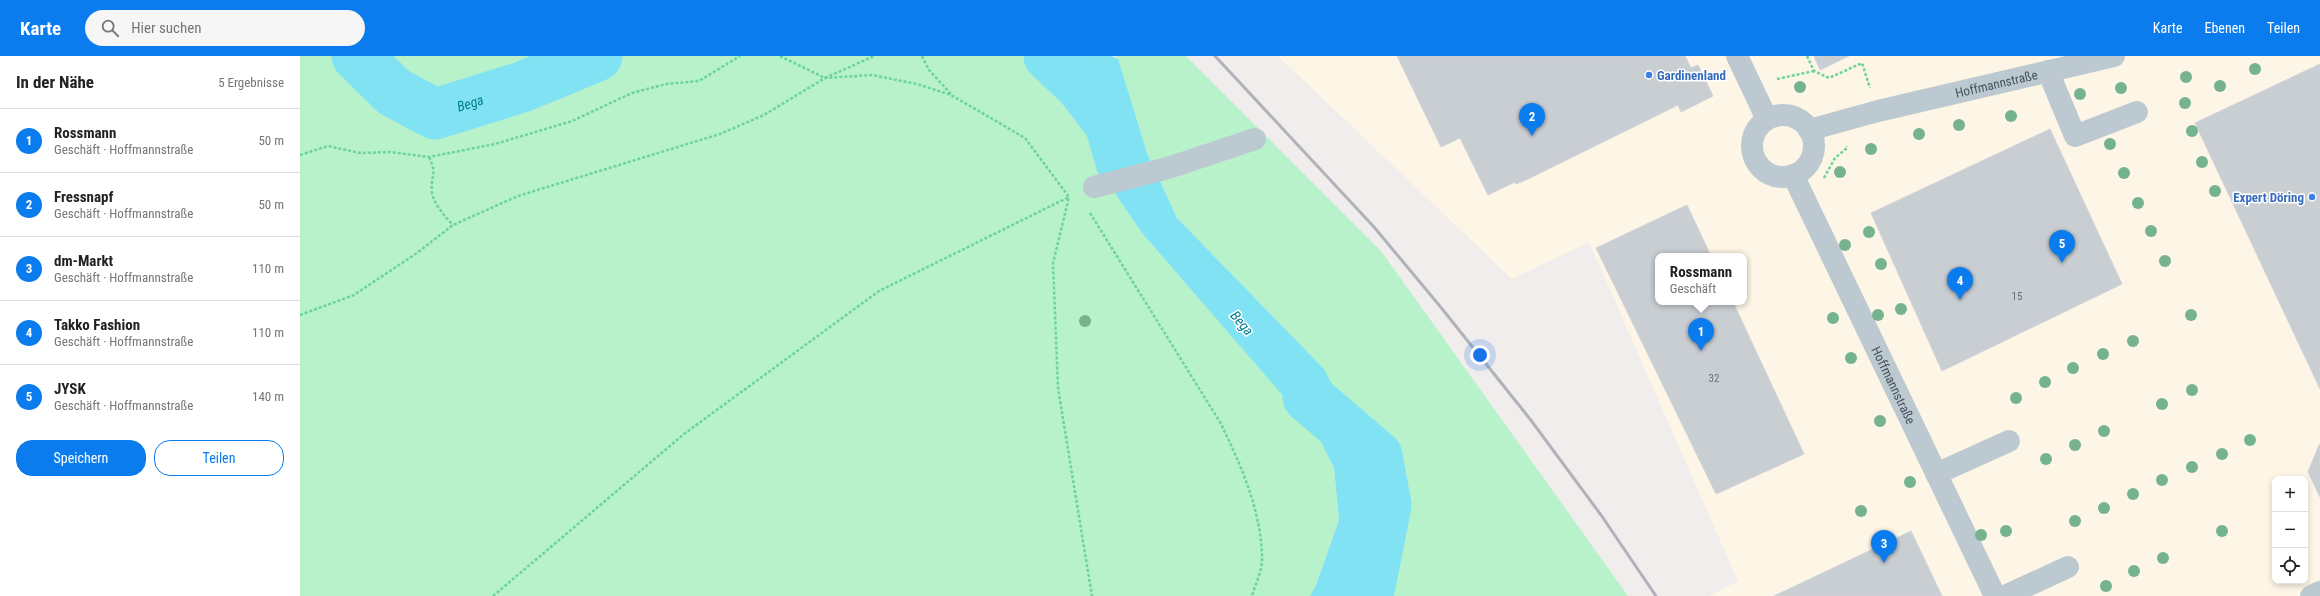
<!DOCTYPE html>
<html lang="de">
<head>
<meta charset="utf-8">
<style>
  body { margin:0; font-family:"Roboto Condensed",sans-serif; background:#f6f6f6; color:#222 }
  .controls { position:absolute; right:12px; bottom:12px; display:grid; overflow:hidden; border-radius:8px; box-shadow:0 2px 6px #0003 }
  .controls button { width:36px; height:36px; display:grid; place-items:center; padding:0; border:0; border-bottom:1px solid #e0e0e0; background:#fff; color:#222; font:20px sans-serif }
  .you { position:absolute; left:1180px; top:299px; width:14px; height:14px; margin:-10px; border:3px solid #fff; border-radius:50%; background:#1a73e8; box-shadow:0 0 0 6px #1a73e833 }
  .badge { display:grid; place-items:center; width:26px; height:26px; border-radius:50%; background:#0a7cee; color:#fff; font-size:13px; font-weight:700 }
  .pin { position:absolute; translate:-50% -33px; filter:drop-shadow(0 1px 2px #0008) }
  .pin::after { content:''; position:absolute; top:21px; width:14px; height:12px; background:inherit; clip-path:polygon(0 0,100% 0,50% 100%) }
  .popup { position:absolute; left:1355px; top:197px; width:92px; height:52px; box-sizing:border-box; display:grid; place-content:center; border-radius:8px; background:#fff; filter:drop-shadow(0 1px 3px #0005); font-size:13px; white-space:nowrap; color:#767676 }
  .popup b { font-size:15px; color:#222 }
  .popup::after { content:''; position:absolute; left:50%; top:100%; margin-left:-8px; border:8px solid transparent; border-top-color:#fff }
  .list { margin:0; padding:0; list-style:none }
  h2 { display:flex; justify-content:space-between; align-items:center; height:52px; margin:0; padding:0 16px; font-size:17px }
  h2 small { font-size:13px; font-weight:400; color:#767676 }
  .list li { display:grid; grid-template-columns:26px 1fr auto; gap:12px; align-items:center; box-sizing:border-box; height:64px; padding:0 16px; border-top:1px solid #e0e0e0 }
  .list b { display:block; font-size:15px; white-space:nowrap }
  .list p { margin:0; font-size:13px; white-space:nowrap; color:#767676 }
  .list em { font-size:13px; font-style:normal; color:#767676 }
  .actions { display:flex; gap:8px; padding:12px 16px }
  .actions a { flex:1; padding:9px 0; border:1px solid #0a7cee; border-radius:16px; text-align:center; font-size:14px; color:#0a7cee }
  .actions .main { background:#0a7cee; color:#fff }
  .icon { flex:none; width:22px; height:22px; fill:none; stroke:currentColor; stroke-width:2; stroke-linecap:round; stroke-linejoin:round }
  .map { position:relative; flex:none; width:2020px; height:540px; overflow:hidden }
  header { display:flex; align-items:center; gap:24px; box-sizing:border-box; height:56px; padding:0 20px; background:#0a7cee; color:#fff }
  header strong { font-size:19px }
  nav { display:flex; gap:22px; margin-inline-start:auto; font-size:14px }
  .search { width:280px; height:36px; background:#f6f6f6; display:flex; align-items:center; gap:10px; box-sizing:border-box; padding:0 14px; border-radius:22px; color:#767676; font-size:15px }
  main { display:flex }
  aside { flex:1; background:#fff }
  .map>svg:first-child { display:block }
  .commercial { fill:#fdf5e5; fill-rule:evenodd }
  .green { fill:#b7f2cb }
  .water { fill:#81e2f3 }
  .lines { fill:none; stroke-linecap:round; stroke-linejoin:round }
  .river { stroke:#81e2f3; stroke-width:51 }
  .building { fill:#c9ced3; stroke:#d1d4da }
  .path { stroke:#6dd39a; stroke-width:2.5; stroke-dasharray:3 2; stroke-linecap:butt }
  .minor { stroke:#bdc9d1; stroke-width:22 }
  .rail { stroke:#afb3b9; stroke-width:3 }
  .tree { fill:#75b38f }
  .shop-dot { fill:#3f7fe0; stroke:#fff; stroke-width:1.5 }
  .labels { text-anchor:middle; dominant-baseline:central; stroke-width:3; stroke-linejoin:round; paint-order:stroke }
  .number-label { font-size:11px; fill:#65727a }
  .shop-label { font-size:13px; font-weight:bold; fill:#366cbe; stroke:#fff; text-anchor:start }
  .street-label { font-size:13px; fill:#44535d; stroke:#fff }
  .water-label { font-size:14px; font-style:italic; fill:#037e93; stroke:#fff }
</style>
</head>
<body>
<header>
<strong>Karte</strong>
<div class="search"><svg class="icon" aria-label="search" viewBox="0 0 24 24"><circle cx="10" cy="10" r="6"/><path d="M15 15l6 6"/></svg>Hier suchen</div>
<nav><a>Karte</a><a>Ebenen</a><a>Teilen</a></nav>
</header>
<main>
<aside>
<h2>In der Nähe<small>5 Ergebnisse</small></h2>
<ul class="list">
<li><span class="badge">1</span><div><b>Rossmann</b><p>Geschäft · Hoffmannstraße</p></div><em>50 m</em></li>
<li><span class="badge">2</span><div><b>Fressnapf</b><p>Geschäft · Hoffmannstraße</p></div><em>50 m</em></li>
<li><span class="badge">3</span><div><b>dm-Markt</b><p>Geschäft · Hoffmannstraße</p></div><em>110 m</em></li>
<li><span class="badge">4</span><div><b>Takko Fashion</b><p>Geschäft · Hoffmannstraße</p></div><em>110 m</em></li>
<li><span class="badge">5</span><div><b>JYSK</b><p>Geschäft · Hoffmannstraße</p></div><em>140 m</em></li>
</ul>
<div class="actions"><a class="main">Speichern</a><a>Teilen</a></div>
</aside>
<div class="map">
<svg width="2020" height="540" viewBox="0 0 2020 540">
  <rect width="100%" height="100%" fill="#f1eded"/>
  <path class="commercial" d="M 978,0 L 2020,0 L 2020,540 L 1409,540 L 1438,525 L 1289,186 L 1212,223 ZM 1358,200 L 1444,200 L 1444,246 L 1358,246 ZM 1975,423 L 2005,423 L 2005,525 L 1975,525 Z"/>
  <g class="green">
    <polygon points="0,0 776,0 789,24 809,127 842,177 1018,379 1034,412 1039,464 1016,529 1010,540 0,540"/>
    <polygon points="816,0 886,0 1081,195 1328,540 1051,540 1057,529 1024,313 877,162 847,97"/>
  </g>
  <polygon class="water" points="776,0 812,0 818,3 847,97 877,162 1024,313 1064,390 1068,448 1057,530 1051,540 1010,540 1016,529 1039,464 1034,412 1018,380 842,177 808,127 789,24"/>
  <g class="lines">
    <g class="river">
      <path id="s1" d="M 57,0 L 94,36 L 135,58 L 222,31 L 297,0"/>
      <polyline points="749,0 780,29 810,68 821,106"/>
      <polyline points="1008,341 1077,400 1086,449 1068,540"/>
    </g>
  </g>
  <g class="building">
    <polygon points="1097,0 1385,0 1391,12 1398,9 1413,40 1381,56 1378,49 1228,123 1216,128 1215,126 1188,139 1160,82 1141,91"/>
    <polygon points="1514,0 1549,0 1520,14"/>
    <polygon points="2020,8 2020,333 1895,67"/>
    <polygon points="1750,73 1822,228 1642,315 1571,157"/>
    <polygon points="1387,149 1411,200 1358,200 1358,246 1433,246 1504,398 1416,438 1296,192"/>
    <polygon points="2019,389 2020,389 2020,441 2008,416"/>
    <polygon points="1611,475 1642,540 1474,540"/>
  </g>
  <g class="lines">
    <g class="path">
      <polyline points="480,0 525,22 574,0"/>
      <polyline points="622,0 629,14 651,38"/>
      <polyline points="1507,0 1514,15 1529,22 1562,7 1570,32"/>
      <polyline points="1477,23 1514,15"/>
      <polyline points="0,99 28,90 60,97 90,96 129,101 195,88 272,65 332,37 366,28 399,25 440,0"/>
      <path d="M 129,101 C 138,120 130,120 132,137 C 134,148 146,162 153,169"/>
      <polyline points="1524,122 1535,102 1547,92 1547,90"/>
      <path d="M 790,157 L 920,366 C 941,409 962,456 962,504 C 962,515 955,529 952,540"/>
      <polyline points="0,259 54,239 117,197 153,169 218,140 420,78 464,59 525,22 572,19 617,28 651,39 725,82 769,141 753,207 758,332 792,540"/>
      <polyline points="193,540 384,378 579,235 769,141"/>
    </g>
    <g class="minor">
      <polyline points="1437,0 1467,63"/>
      <polyline points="1748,15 1775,80 1837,56"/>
      <circle cx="1483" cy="90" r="31"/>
      <path id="s2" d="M 1509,74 L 1578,55 L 1814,0"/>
      <path id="s3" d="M 1493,119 L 1695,540"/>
      <polyline points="794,131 868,112 955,83"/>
      <polyline points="1636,418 1709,385"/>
      <polyline points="1705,540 1768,511"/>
      <polyline points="2011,540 2020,536"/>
    </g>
    <polyline class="rail" points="915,0 1074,171 1139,249 1230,363 1301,459 1356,540"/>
  </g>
  <g class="tree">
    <circle cx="1955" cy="13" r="6"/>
    <circle cx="1886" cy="21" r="6"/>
    <circle cx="1920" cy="30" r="6"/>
    <circle cx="1500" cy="31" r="6"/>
    <circle cx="1821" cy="32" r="6"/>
    <circle cx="1780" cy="38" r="6"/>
    <circle cx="1885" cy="47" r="6"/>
    <circle cx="1711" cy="60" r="6"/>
    <circle cx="1659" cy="69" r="6"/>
    <circle cx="1892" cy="75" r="6"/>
    <circle cx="1619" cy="78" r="6"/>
    <circle cx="1810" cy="88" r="6"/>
    <circle cx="1571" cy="93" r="6"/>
    <circle cx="1902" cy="106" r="6"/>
    <circle cx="1540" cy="116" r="6"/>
    <circle cx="1824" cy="117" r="6"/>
    <circle cx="1915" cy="135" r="6"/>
    <circle cx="1838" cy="147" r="6"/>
    <circle cx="1851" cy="175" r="6"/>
    <circle cx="1569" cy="176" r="6"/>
    <circle cx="1545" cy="189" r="6"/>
    <circle cx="1865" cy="205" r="6"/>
    <circle cx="1581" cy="208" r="6"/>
    <circle cx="1601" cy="253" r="6"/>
    <circle cx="1578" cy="259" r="6"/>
    <circle cx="1891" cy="259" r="6"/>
    <circle cx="1533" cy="262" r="6"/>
    <circle cx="785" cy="265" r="6"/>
    <circle cx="1833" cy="285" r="6"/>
    <circle cx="1803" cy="298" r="6"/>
    <circle cx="1551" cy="302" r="6"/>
    <circle cx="1773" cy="312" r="6"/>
    <circle cx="1745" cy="326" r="6"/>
    <circle cx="1892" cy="334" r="6"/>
    <circle cx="1716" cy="342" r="6"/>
    <circle cx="1862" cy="348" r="6"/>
    <circle cx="1580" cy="365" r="6"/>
    <circle cx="1804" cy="375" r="6"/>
    <circle cx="1950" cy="384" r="6"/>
    <circle cx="1775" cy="389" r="6"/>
    <circle cx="1922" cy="398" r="6"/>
    <circle cx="1746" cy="403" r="6"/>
    <circle cx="1892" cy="411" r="6"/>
    <circle cx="1862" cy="424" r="6"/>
    <circle cx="1610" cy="426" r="6"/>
    <circle cx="1833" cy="438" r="6"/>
    <circle cx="1804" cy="452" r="6"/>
    <circle cx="1561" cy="455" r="6"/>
    <circle cx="1775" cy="465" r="6"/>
    <circle cx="1706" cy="475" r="6"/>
    <circle cx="1922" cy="475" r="6"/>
    <circle cx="1681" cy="479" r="6"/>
    <circle cx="1863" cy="502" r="6"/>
    <circle cx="1834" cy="515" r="6"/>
    <circle cx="1806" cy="530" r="6"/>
  </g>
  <g class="shop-dot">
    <circle cx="1349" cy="19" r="4"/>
    <circle cx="2012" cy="141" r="4"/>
  </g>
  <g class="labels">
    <g class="number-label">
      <text x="1717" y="240">15</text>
      <text x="1414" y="322">32</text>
    </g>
    <g class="shop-label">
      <text x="1357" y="19">Gardinenland</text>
      <text x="2004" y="141" text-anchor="end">Expert Döring</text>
    </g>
    <g class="street-label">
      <text stroke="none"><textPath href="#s2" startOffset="193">Hoffmannstraße</textPath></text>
      <text stroke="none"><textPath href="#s3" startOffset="233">Hoffmannstraße</textPath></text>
    </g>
    <g class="water-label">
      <text stroke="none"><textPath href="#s1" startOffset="135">Bega</textPath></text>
      <text transform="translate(942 267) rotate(49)">Bega</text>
    </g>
  </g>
</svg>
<div class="controls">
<button>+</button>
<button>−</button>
<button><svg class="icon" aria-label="locate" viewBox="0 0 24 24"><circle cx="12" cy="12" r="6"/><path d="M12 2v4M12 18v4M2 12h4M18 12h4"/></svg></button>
</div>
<div class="you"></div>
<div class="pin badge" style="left:1401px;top:295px">1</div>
<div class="popup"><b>Rossmann</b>Geschäft</div>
<div class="pin badge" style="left:1232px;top:80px">2</div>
<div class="pin badge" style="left:1584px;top:507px">3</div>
<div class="pin badge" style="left:1660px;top:244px">4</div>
<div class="pin badge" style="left:1762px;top:207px">5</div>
</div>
</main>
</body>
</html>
